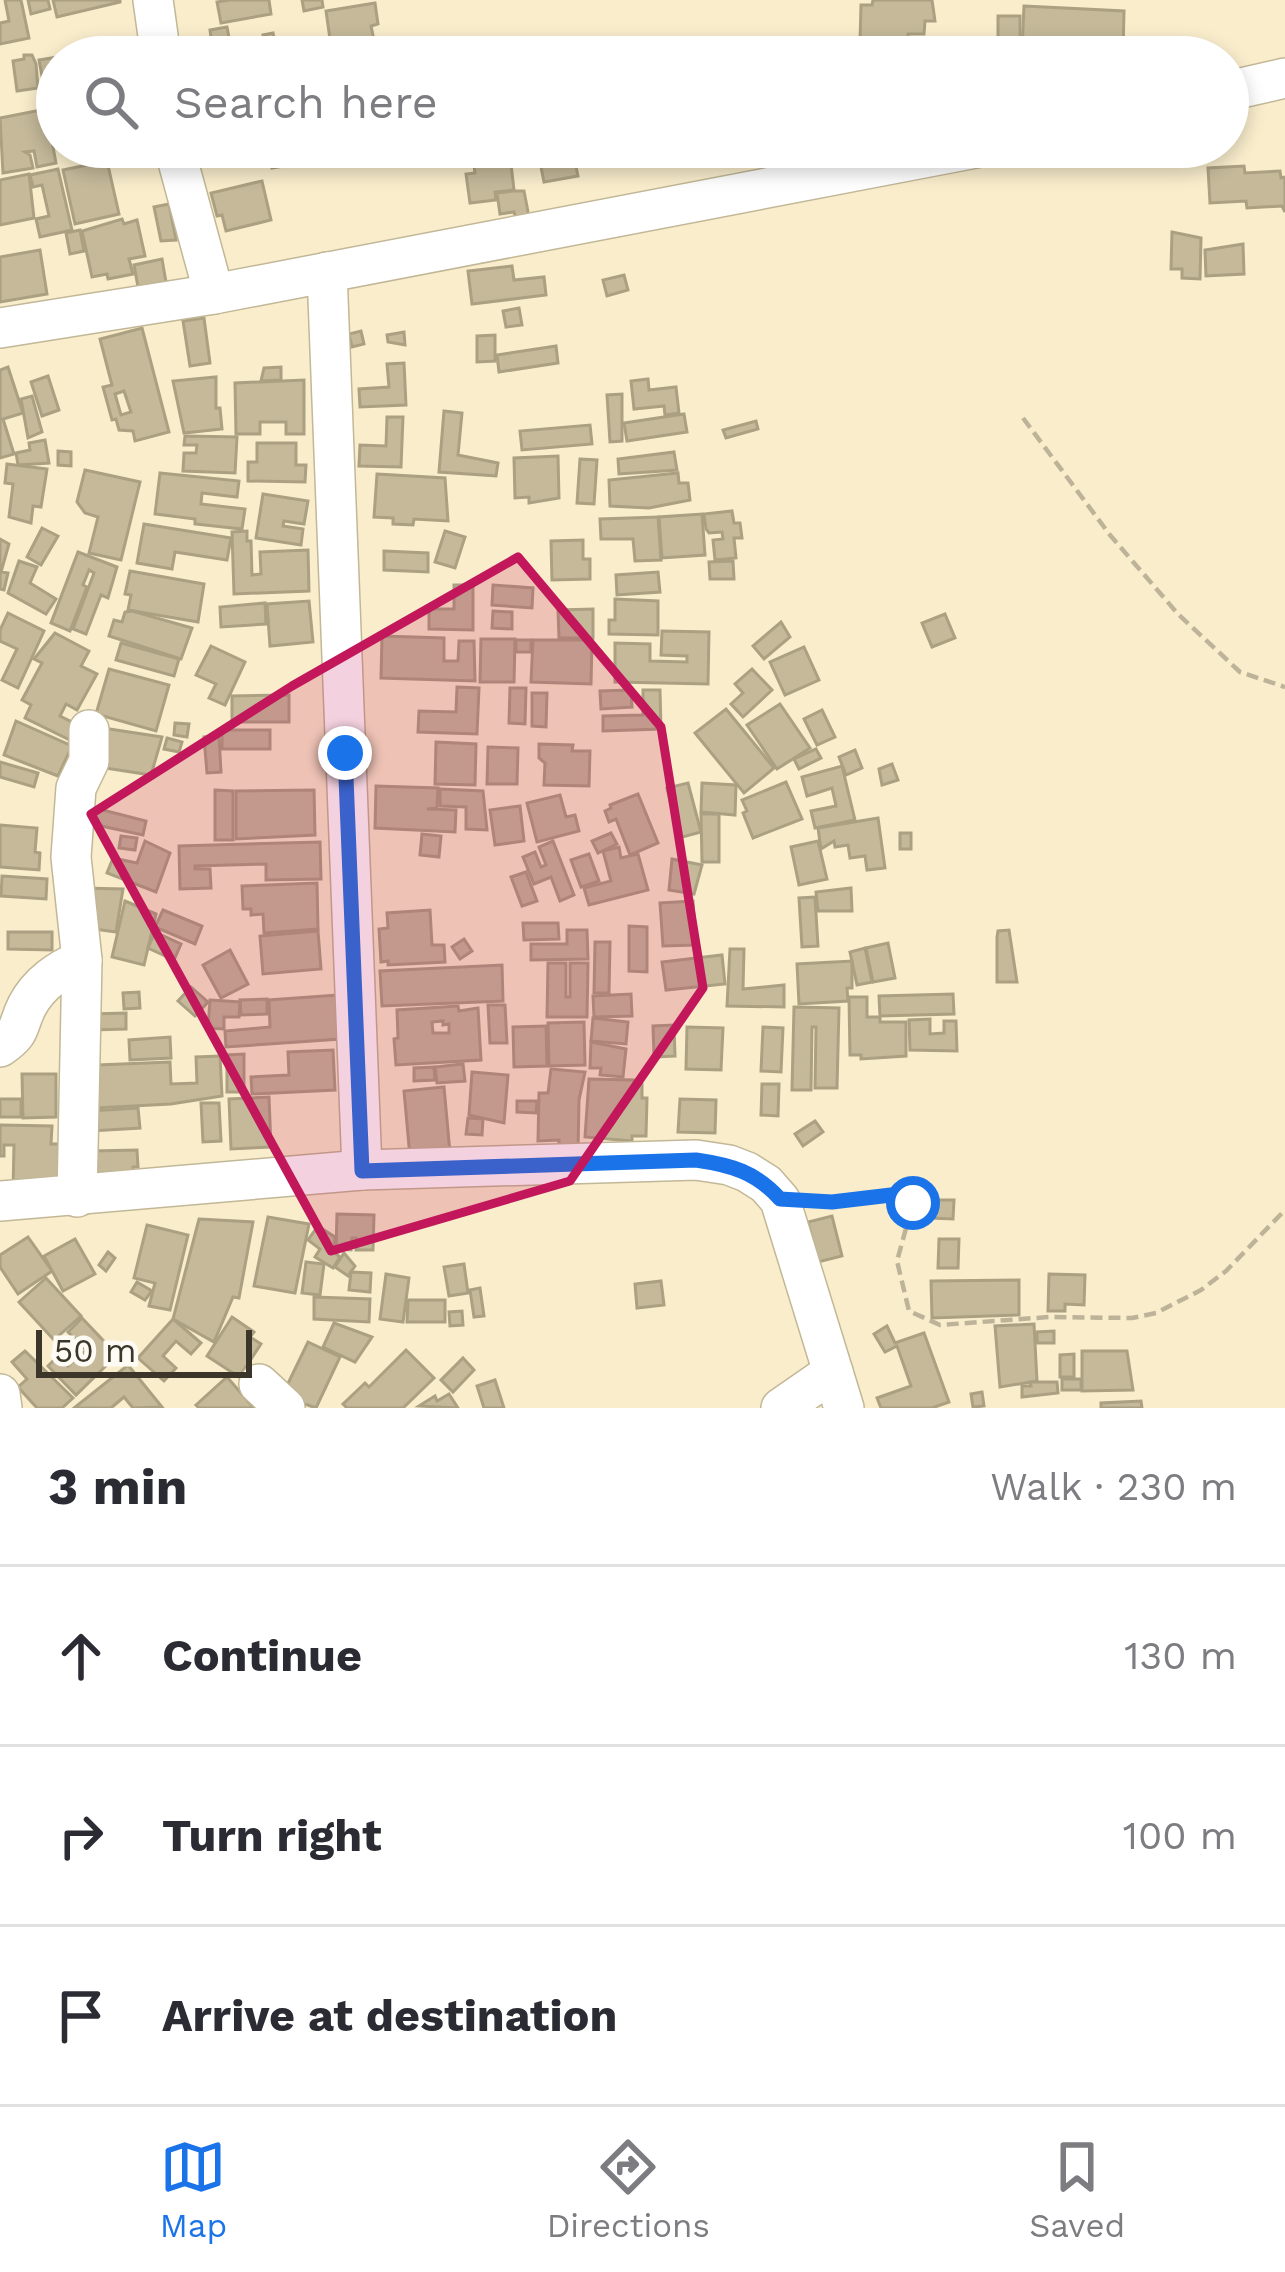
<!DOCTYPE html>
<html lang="en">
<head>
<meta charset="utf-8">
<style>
  body { margin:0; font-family:"Work Sans",sans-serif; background:#f2f2f3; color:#2b2b33 }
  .scale { position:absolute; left:36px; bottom:30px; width:216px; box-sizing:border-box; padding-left:12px; border:6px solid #3b3629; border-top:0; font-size:33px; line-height:42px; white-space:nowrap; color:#3b3629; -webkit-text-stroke:9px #fdfbf4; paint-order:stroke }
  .stop { position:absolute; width:36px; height:36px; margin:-27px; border:9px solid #1a73e8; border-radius:50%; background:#fff }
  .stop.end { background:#1a73e8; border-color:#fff; box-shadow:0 3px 12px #0008 }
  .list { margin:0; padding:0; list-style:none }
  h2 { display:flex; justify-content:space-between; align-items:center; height:156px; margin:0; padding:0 48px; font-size:51px }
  h2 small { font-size:39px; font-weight:400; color:#7c7c81 }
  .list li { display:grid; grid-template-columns:78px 1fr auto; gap:36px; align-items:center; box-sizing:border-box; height:180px; padding:0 48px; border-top:3px solid #e1e1e2 }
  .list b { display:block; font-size:45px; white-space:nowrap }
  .list em { font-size:39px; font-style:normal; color:#7c7c81 }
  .icon { flex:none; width:66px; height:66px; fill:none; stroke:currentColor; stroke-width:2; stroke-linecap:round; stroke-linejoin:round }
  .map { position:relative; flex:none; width:1285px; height:1408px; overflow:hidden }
  .search { position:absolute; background:#fff; box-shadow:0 6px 18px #0003; left:36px; right:36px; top:36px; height:132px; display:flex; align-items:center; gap:30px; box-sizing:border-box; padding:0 42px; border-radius:66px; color:#7c7c81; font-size:45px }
  .sheet { height:696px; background:#fff }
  nav { display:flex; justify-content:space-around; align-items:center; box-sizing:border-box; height:168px; border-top:3px solid #e1e1e2; background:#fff; font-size:33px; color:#7c7c81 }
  nav a { display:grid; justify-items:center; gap:6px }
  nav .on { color:#1a73e8 }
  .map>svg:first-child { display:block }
  .building { fill:#c5b99a; stroke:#aba081; stroke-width:3; fill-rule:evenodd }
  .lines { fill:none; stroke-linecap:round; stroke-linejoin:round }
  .minor-casing { stroke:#c2b797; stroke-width:42 }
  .path { stroke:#bdb399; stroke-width:4.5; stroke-dasharray:12 6; stroke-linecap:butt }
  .minor { stroke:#fff; stroke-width:39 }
  .route { stroke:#1a73e8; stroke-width:15 }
  .marked { fill:#c2185b; fill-opacity:0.2; stroke:#c2185b; stroke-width:9; stroke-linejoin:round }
</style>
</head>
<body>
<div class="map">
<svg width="1285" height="1408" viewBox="0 0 1285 1408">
  <rect width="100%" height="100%" fill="#f9edcc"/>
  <g class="building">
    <polygon points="5,0 21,0 29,38 0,44 0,23 9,21"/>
    <polygon points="28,0 48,0 50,9 31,14"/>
    <polygon points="53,0 120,0 120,2 57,17"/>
    <polygon points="229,0 269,0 271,14 221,23 217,2"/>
    <polygon points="302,0 322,0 323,7 304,11"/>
    <polygon points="873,0 932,0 935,21 925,21 924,34 908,34 908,52 876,51 876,42 860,42 861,5 872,5"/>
    <polygon points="375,3 378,24 371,26 374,40 331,46 326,11"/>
    <polygon points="1024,6 1124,11 1123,54 1022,50"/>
    <rect x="998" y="16" width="22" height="30"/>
    <polygon points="227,27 230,43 212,45 210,30"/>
    <polygon points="273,33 276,47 266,49 263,35"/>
    <polygon points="184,41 185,51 193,51 194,57 173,57 173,42"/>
    <polygon points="210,47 210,57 194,57 193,48"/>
    <polygon points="384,50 385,57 346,57"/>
    <polygon points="24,55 32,55 36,64 38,88 17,91 13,61 24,59"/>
    <polygon points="57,57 57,102 47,103 39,60"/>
    <polygon points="57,107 57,142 56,142 48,110"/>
    <polygon points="46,109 56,163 37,167 34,151 25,152 30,155 33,168 3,173 0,118"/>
    <polygon points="283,147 299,147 302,163 272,168 270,153 283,151"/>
    <polygon points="305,147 355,147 356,151 307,160"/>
    <polygon points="448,147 509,147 514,190 495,192 496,200 470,203 466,174 475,173 473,158 454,160 453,148"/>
    <polygon points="537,147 578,147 580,156 574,157 578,176 544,182"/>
    <polygon points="107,161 119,214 75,224 63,170"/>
    <polygon points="1244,166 1245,173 1280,171 1281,178 1285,177 1285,212 1282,206 1247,208 1246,201 1210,203 1208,168"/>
    <polygon points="58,169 72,230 40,237 36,219 49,216 42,185 33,187 30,175"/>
    <polygon points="29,174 34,218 0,225 0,180"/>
    <polygon points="262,181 271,220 226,231 222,215 217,216 211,193"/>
    <polygon points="513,191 524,191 529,217 516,219 514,212 500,214 497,193"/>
    <polygon points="169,204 176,240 161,241 154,207"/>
    <polygon points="122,219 124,224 137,220 145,256 129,259 133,274 108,279 107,274 92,277 82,231"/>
    <polygon points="80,230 84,251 70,254 66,233"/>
    <polygon points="1172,232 1201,238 1200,279 1182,278 1182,269 1171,269"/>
    <polygon points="1243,244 1244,274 1206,276 1205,250"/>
    <polygon points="40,250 47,294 0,302 0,257"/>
    <polygon points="162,259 166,282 138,287 134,265"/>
    <polygon points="512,266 514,280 544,277 546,295 472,304 468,271"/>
    <polygon points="624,275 628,290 607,296 603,280"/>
    <polygon points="519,308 522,325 506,327 503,311"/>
    <polygon points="204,318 210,363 190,366 183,321"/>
    <path d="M 142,328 L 169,432 L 135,441 L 133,431 L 119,430 L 116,419 L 112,420 L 103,387 L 112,385 L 100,339 ZM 124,391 L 131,412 L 121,415 L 115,394 Z"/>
    <polygon points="361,331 364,344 352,347 349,334"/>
    <polygon points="404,332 405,345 388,342 387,335"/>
    <polygon points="495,335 495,361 477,362 477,336"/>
    <polygon points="556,346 558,363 499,372 497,355"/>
    <polygon points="404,363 406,405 360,407 359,389 389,387 387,364"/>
    <polygon points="8,367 23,413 3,419 14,454 0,458 0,370"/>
    <polygon points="281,367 281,380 261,381 264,368"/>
    <polygon points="48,376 59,410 42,416 31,382"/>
    <polygon points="216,377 216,408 220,408 222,429 184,433 173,381"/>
    <polygon points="648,379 649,390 676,387 679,413 665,415 664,406 634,409 631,381"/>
    <polygon points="304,380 304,434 286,434 286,422 260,422 260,434 236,434 235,383"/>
    <polygon points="622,394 622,441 610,442 607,395"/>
    <polygon points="32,396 42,432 28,438 21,399"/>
    <polygon points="444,411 462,413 458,455 498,463 496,476 439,472"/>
    <polygon points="684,414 687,432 627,441 624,423"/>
    <polygon points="387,417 403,417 401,467 359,466 360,445 386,446"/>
    <polygon points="756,421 758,429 726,438 723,430"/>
    <polygon points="590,425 592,444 522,450 520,431"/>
    <polygon points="185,436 237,437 235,473 183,471 184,453 196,453 197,445 184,445"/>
    <polygon points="45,440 49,463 18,465 16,453 30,450 29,443"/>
    <polygon points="257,443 296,443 296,465 306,465 305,482 248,481 248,462 257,462"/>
    <polygon points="58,451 71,452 71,466 58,465"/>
    <polygon points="674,452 677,470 619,474 618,459"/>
    <polygon points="558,456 559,498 529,503 529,497 515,498 514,458"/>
    <polygon points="580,459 597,460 594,504 577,503"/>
    <polygon points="7,464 47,469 41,507 33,506 31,523 9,517 13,484 5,483"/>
    <polygon points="85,470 140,482 121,560 89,553 98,517 85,513 77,502"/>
    <polygon points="160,473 239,481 237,497 202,493 201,504 245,509 242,529 195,524 195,519 155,514"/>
    <polygon points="678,473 679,483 688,483 690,500 649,508 610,506 609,480"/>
    <polygon points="377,474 445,478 448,521 414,519 413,525 393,524 393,518 374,517"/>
    <polygon points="263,494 308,501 304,524 284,521 283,526 303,529 301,545 256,538"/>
    <polygon points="732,511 734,523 740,523 742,538 734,538 736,558 715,560 713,540 723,539 722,532 709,533 706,529 704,514"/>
    <polygon points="702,514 705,555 662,558 659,517"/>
    <polygon points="658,517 661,560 635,561 633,539 601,539 600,519"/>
    <polygon points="144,524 231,538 227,560 175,552 172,569 137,563"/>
    <polygon points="42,528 58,536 41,565 27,557"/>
    <polygon points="247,531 247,541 251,541 252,575 261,574 260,552 308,550 309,591 234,594 232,532"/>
    <polygon points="445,531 465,537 455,568 435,562"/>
    <polygon points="0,539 9,544 1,572 8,573 4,590 0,589"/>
    <polygon points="583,540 583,559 590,559 590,579 552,580 551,541"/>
    <polygon points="384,551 428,553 428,572 384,570"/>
    <polygon points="78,552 117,567 108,598 101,595 86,634 73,629 94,573 89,570 83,585 87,587 70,631 51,623"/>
    <polygon points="19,561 37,567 30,583 56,599 46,614 8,593"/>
    <polygon points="733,561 734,579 710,579 709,562"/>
    <polygon points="130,571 204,584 198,622 128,610 131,595 125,594"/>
    <polygon points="658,572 660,592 617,595 616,575"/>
    <polygon points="454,585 473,585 473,630 429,629 429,609 454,609"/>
    <polygon points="493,585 533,588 532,608 492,605"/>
    <polygon points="615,599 658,601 658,635 609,634 609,620 615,620"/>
    <polygon points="309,601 313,642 270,646 267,604"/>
    <polygon points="265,603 266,624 221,627 220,607"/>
    <polygon points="593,609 593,638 559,638 558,610"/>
    <polygon points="132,611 192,628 181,659 109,636 114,620 122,622 125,612"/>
    <polygon points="493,611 512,612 512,629 492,628"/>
    <polygon points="8,613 44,631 18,688 2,680 17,649 0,641 0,630"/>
    <polygon points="945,614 955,638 932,647 922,623"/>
    <polygon points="781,622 790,637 764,659 753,646"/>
    <polygon points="662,631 709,632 708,684 615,682 615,643 650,644 650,661 687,662 687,656 661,655"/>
    <polygon points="55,633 89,651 81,666 97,674 77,710 66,704 60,716 84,728 76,743 25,718 31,705 22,700 42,663 34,659"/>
    <polygon points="382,636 444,638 444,661 458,661 459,641 474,641 475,681 381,678"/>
    <polygon points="481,639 515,639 514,682 480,682"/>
    <rect x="516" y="640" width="15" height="12"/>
    <polygon points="533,640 592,640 591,684 531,682"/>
    <polygon points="121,643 179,659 174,676 116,660"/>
    <polygon points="211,646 245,662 225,705 209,698 216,684 196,675"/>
    <polygon points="804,647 819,680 785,695 770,662"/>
    <polygon points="109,669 169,685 156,731 96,714"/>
    <polygon points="752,669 772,690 743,717 731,704 743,693 735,684"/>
    <polygon points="457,687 479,688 477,734 418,732 419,711 456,712"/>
    <polygon points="510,688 526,688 525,724 509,723"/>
    <polygon points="631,690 632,707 601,709 600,691"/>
    <polygon points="643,690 660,690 661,729 603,731 603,716 643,715"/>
    <polygon points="532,693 547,693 546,727 532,726"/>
    <polygon points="289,695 289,722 232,722 232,696"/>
    <polygon points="780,704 810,748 777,769 747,725"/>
    <polygon points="726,709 774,768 744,793 695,733"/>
    <polygon points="822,710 835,737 817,745 804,719"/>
    <polygon points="16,721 72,746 58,776 4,755"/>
    <polygon points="175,723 189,724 187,737 174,735"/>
    <polygon points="103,728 162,737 151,775 105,768"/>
    <rect x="222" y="730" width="48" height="19"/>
    <polygon points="219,736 221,772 207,773 204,737"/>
    <polygon points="167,738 182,742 179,752 164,749"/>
    <polygon points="436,742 476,744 475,785 435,784"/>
    <polygon points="539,744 573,745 572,751 590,751 589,786 544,785 545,763 539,758"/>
    <polygon points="488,747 518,748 517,784 487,784"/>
    <polygon points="816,749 821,758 799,769 794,759"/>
    <polygon points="855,750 862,768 846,775 839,757"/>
    <polygon points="0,762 38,773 34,787 0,777"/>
    <polygon points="892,764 898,780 882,785 879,769"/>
    <polygon points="842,766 855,820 815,828 811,811 836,806 832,788 807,796 802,777"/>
    <polygon points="786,782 802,819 753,838 743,813 747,811 742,800"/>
    <polygon points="688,783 701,832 679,838 667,788"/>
    <polygon points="702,783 736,785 735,815 701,812"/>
    <polygon points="376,786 438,788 437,808 427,809 456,810 455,832 375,828"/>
    <polygon points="440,789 483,791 487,830 466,829 466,807 440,806"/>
    <polygon points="215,790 233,791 233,840 215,840"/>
    <polygon points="314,790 315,835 236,839 236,791"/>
    <polygon points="638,794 658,843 630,855 616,819 609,822 605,811 611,808 610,805"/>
    <polygon points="560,795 566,817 575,815 579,831 537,842 527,803"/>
    <polygon points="520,806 524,841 495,845 490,810"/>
    <polygon points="95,808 146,821 143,835 92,824"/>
    <polygon points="701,814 719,814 719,862 702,862"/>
    <polygon points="878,818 885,868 867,870 865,856 850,858 848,845 835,847 834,841 821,849 818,828"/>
    <polygon points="0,825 37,828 35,852 40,853 39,870 0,867"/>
    <polygon points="611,833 617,844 598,853 592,841"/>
    <rect x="900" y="833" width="11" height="16"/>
    <polygon points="422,834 441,836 439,857 420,855"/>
    <polygon points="121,836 137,838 135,850 119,848"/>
    <polygon points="145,841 170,853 156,892 107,873 113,858 137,863"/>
    <polygon points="553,841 574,895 560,901 551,877 534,884 523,857 535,852 541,867 546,865 539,847"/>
    <polygon points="818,841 827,879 799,885 791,847"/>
    <polygon points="320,842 321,879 266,880 266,864 195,866 195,869 210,869 211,888 180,889 179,846"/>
    <polygon points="619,847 621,858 638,854 648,890 589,905 584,888 611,881 603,851"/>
    <polygon points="589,854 599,881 581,887 571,860"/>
    <polygon points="672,859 702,865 694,894 669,890"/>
    <polygon points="526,872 537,901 522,906 511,877"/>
    <polygon points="2,876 47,879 46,899 1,896"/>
    <polygon points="317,883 318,929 264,933 263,914 251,915 251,909 243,909 242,886"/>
    <polygon points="81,888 123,889 116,932 80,927"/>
    <polygon points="851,888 852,911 818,911 816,892"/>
    <polygon points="815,897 818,946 802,947 799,898"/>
    <polygon points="125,901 156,914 144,965 112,957"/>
    <polygon points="693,901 696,945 663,946 660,903"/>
    <polygon points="163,910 202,926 195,944 155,927"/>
    <polygon points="430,910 432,945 444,945 445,962 388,965 388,961 381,962 379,929 388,928 387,913"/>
    <polygon points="523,923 558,923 559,939 524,940"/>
    <polygon points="629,926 647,927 647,972 629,971"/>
    <polygon points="567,930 587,930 588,959 531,960 531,944 567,944"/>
    <polygon points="1009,930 1017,982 997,982 997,937 998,931"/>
    <polygon points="318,931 321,969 263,974 260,936"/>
    <polygon points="8,932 52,932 52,950 8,949"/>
    <polygon points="155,932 181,944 174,960 148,948"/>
    <polygon points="464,939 472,951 460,959 452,947"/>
    <polygon points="595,942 610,942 609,993 594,993"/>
    <polygon points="888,943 895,978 873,982 866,948"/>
    <polygon points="865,948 872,982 857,985 850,952"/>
    <polygon points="730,949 744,949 743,989 784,985 784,1007 727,1006"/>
    <polygon points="230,950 248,984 221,998 203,965"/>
    <polygon points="722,955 725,984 666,990 662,962"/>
    <polygon points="852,961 852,988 847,988 848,1001 799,1004 797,964"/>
    <polygon points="548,963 566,963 566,997 570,997 570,963 588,963 587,1017 547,1017"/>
    <polygon points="502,965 503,1001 382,1006 380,971"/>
    <polygon points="191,987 208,1002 195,1016 178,1001"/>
    <polygon points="139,992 140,1008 124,1009 123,993"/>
    <polygon points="631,994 632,1016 594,1017 593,996"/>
    <polygon points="953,994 954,1014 880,1016 879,996"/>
    <polygon points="337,995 340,1039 226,1047 225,1031 270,1027 269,1000"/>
    <polygon points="849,997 867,997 867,1017 880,1017 880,1022 906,1022 906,1056 861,1059 861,1055 850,1055"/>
    <polygon points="267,999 267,1014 241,1015 240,1000"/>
    <polygon points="210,1000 240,1002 239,1017 224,1017 224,1029 208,1028"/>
    <polygon points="488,1005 505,1005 507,1043 490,1043"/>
    <path d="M 458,1006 L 459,1011 L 478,1008 L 481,1060 L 396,1065 L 394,1039 L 398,1038 L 397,1010 ZM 443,1021 L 443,1025 L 449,1024 L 449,1033 L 433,1033 L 432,1022 Z"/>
    <polygon points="794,1007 839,1008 837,1088 815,1088 816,1027 812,1027 811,1090 792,1090"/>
    <polygon points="126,1013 126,1029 92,1030 91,1014"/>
    <polygon points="593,1018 628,1022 626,1044 591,1041"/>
    <polygon points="930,1019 930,1034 944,1033 944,1021 956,1021 957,1051 910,1050 909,1020"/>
    <polygon points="584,1022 585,1065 549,1066 548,1023"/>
    <polygon points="674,1025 675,1056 654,1057 653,1026"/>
    <polygon points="546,1026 547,1066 514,1067 513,1027"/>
    <polygon points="687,1027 723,1028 721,1070 686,1069"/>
    <polygon points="763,1027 783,1028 781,1072 761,1071"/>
    <polygon points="170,1037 171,1058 130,1060 129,1040"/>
    <polygon points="591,1042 626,1049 623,1077 600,1075 601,1068 590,1068"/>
    <polygon points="333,1050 335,1090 252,1094 251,1077 289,1075 288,1052"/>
    <polygon points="244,1054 244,1092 227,1092 227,1055"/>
    <polygon points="220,1056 222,1096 171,1104 95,1108 98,1065 170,1062 171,1084 197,1083 196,1057"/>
    <polygon points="463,1064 465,1081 437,1083 435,1067"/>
    <polygon points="434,1067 435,1080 414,1081 414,1068"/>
    <polygon points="551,1069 585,1072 579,1100 578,1151 559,1150 559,1140 538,1141 539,1093 548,1093"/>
    <polygon points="472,1072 508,1075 504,1123 469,1115"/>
    <polygon points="22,1074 56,1074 56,1117 23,1118"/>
    <polygon points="589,1079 634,1080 634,1084 642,1084 642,1098 647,1098 646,1136 632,1136 632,1141 585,1137"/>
    <polygon points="762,1084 779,1084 778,1116 761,1115"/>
    <polygon points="444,1087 450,1153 410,1157 404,1091"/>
    <polygon points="269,1097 271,1147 231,1149 229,1099"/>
    <rect x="0" y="1099" width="21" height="18"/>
    <polygon points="680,1099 716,1100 715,1133 678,1132"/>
    <polygon points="517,1101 537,1101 536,1113 517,1112"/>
    <polygon points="201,1103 219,1103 221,1141 203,1142"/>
    <polygon points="138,1108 140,1128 91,1131 90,1111"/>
    <polygon points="468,1118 483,1119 482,1135 466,1134"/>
    <polygon points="815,1121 823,1132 803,1146 795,1134"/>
    <polygon points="0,1125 52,1126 51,1144 60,1144 59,1182 13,1190 14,1145 4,1145 4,1156 0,1156"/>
    <polygon points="137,1150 138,1167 133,1167 133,1177 94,1179 92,1151"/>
    <polygon points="932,1200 954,1200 953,1219 931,1218"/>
    <polygon points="337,1214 374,1215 373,1250 356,1250 356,1238 352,1238 351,1250 336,1249"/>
    <polygon points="832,1216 842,1256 818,1262 808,1222"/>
    <polygon points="268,1217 309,1224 295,1293 254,1286"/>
    <polygon points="199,1219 253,1222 239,1298 233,1297 214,1342 173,1319"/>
    <polygon points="147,1225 188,1235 170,1310 149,1306 155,1283 134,1278"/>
    <polygon points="318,1226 335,1237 334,1252 340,1257 333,1268 315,1257 320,1249 308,1240"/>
    <polygon points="28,1237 52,1271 18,1294 0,1267 0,1255"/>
    <polygon points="75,1239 95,1274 63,1291 44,1256"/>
    <polygon points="939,1239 959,1239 958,1268 938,1268"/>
    <polygon points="108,1252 115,1258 106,1271 99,1265"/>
    <polygon points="344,1253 355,1266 348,1276 335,1267"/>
    <polygon points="306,1262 324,1264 320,1295 302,1293"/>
    <polygon points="464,1264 468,1293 449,1296 444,1267"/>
    <polygon points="351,1272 371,1273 370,1292 349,1290"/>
    <polygon points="386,1274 409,1278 403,1322 380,1319"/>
    <polygon points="1049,1274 1085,1275 1084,1305 1065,1304 1065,1311 1048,1311"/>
    <polygon points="46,1278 81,1316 54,1340 19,1302"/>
    <polygon points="1019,1280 1019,1315 932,1318 931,1281"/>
    <polygon points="661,1281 664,1305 637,1308 635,1284"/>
    <polygon points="137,1282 152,1291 145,1300 131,1292"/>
    <polygon points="480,1288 484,1316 474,1317 470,1290"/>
    <polygon points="314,1297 370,1299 369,1322 314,1319"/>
    <polygon points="408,1300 445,1300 445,1322 407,1322"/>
    <polygon points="462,1311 463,1325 450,1326 449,1312"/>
    <polygon points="232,1317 254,1332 250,1337 261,1344 239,1377 207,1356"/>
    <polygon points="82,1318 117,1355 76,1395 48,1366 58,1356 68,1366 86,1350 68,1332"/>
    <polygon points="173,1319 201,1343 191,1354 176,1341 163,1356 176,1368 164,1381 138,1358"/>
    <polygon points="334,1323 372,1337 355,1362 323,1347"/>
    <polygon points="1034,1324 1037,1381 1000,1387 995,1326"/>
    <polygon points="887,1326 895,1343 924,1333 949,1402 932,1408 881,1408 877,1398 911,1386 897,1346 885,1352 874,1334"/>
    <polygon points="1054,1331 1054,1343 1037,1343 1037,1332"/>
    <polygon points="308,1342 340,1357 316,1408 282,1396"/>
    <polygon points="406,1350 434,1378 403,1408 347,1408 343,1404 365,1383 369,1387"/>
    <polygon points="25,1351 73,1398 62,1408 37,1408 18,1387 27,1379 12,1362"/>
    <polygon points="1082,1351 1127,1351 1133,1390 1082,1391"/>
    <polygon points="1074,1354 1074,1377 1060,1377 1060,1355"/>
    <polygon points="463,1358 474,1370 453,1392 441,1380"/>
    <polygon points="128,1365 162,1407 133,1408 124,1397 111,1408 74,1408"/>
    <polygon points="227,1377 254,1408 199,1408 196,1405"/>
    <rect x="1062" y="1379" width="19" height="11"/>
    <polygon points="495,1380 504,1408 484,1408 477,1386"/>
    <polygon points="1030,1382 1057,1382 1058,1393 1022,1397 1022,1386 1031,1386"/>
    <polygon points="982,1392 984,1406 973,1407 971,1394"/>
    <polygon points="449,1394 458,1408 419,1406 435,1396 437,1401"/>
    <polygon points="1141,1401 1142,1408 1101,1408 1101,1403"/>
  </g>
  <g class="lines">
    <defs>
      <g id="minor">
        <polyline points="153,0 161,57"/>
        <polyline points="1228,91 1285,78"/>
        <polyline points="174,147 214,294"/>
        <polyline points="327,272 362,1170"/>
        <polyline points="0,328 214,294 981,147"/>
        <path d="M 0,1047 C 23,1031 16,1028 27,1006 C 39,983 59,970 82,960"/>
        <polyline points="77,1197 82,960 71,857 76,788 89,761 89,730"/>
        <polyline points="0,1201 362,1170 696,1160 729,1165 747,1172 766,1184 780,1200 844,1408"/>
        <polyline points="259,1384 285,1408"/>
        <polyline points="0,1394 2,1408"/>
        <polyline points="781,1408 833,1372"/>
      </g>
    </defs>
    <use href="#minor" class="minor-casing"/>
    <g class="path">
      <polyline points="1023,418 1110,535 1178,614 1240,672 1285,687"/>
      <polyline points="815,1201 891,1195 913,1203 897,1261 909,1311 940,1325 1049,1317 1132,1318 1156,1313 1201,1290 1226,1271 1285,1210"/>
    </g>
    <use href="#minor" class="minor"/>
  </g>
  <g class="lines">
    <path class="route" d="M 345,753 L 362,1171 L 696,1160 C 731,1165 756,1172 780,1199 L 832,1202 L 891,1195 L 913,1203"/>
  </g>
  <path class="marked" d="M 518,557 L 661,727 L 703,988 L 570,1181 L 331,1251 L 91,814 L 292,686 Z"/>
</svg>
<div class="scale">50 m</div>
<div class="stop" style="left:913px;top:1203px"></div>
<div class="stop end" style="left:345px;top:753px"></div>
<div class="search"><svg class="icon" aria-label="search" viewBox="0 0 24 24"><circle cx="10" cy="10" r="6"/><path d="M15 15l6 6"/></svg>Search here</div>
</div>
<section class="sheet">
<h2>3 min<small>Walk · 230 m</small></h2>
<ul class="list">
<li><svg class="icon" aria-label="ahead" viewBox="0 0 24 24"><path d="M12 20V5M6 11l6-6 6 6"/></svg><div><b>Continue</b></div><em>130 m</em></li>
<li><svg class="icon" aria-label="right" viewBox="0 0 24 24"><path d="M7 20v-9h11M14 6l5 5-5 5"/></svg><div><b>Turn right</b></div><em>100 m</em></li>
<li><svg class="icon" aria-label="arrive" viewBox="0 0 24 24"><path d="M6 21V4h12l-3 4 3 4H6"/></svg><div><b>Arrive at destination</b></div></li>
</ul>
</section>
<nav>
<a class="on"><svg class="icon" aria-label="map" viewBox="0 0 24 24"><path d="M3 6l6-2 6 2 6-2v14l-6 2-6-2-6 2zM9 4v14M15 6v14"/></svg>Map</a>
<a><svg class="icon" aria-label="directions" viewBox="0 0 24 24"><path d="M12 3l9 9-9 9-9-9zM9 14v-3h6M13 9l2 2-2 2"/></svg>Directions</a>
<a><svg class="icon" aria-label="saved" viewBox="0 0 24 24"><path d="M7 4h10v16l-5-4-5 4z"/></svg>Saved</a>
</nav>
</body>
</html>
